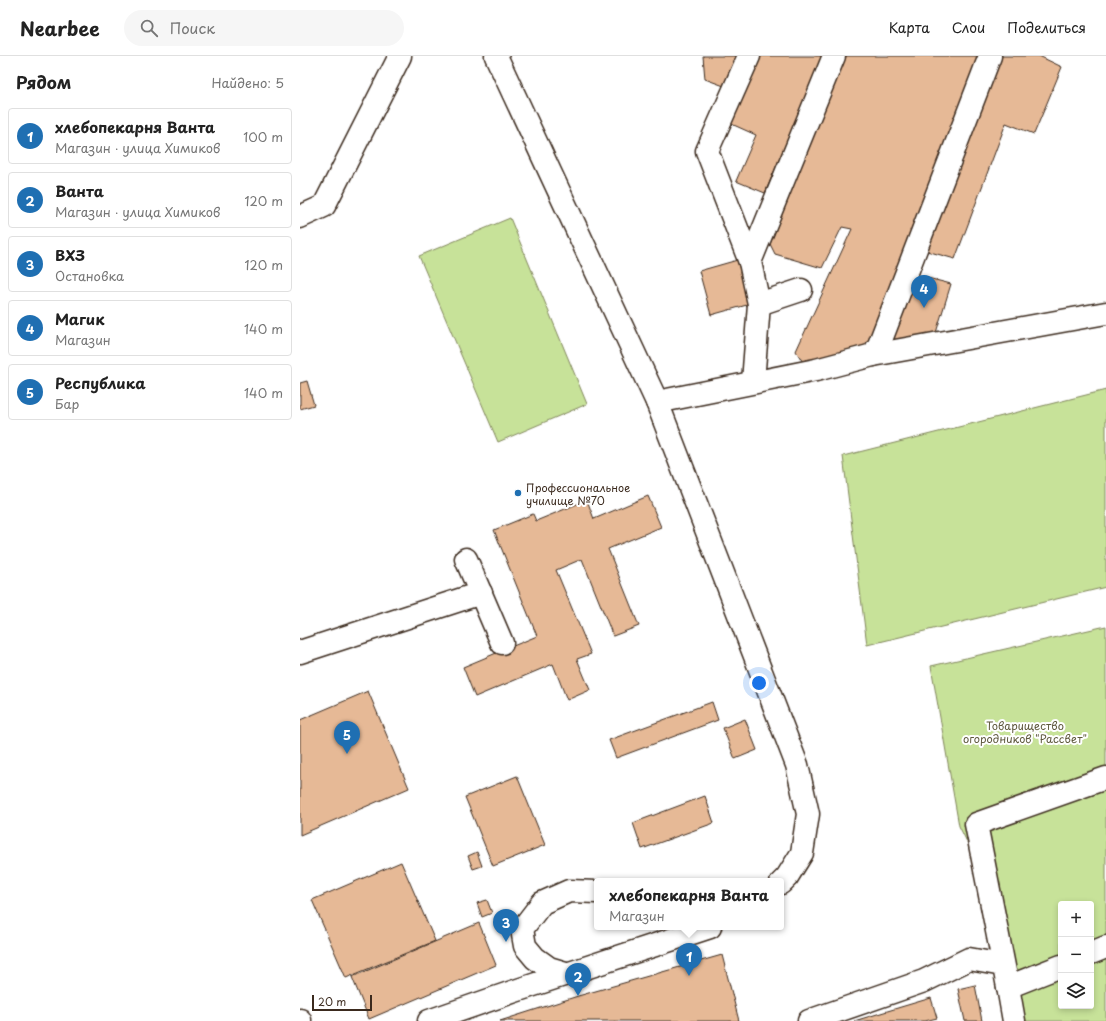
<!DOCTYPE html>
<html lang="ru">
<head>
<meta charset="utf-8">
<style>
  body { margin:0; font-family:"Playpen Sans",sans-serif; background:#f6f6f6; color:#222 }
  .controls { position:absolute; right:12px; bottom:12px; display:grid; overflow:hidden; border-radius:4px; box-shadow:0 2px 6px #0003 }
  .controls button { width:36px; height:36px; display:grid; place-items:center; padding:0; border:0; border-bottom:1px solid #e0e0e0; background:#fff; color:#222; font:20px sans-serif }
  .scale { position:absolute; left:12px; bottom:10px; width:60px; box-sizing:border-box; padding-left:4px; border:2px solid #3b2a1e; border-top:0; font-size:11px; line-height:14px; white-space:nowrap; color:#3b2a1e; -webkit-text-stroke:3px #fff; paint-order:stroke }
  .you { position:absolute; left:459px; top:627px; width:14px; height:14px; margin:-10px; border:3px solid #fff; border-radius:50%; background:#1a73e8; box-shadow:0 0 0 6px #1a73e833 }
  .badge { display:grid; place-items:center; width:26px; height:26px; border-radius:50%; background:#1f6fb2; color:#fff; font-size:13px; font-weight:700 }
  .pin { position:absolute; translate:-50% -33px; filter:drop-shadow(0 1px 2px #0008) }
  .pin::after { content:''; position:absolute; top:21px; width:14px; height:12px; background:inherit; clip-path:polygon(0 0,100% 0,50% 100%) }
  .popup { position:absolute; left:294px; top:822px; width:190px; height:52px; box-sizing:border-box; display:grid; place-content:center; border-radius:4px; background:#fff; filter:drop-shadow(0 1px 3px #0005); font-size:13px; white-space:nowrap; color:#767676 }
  .popup b { font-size:15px; color:#222 }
  .popup::after { content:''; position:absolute; left:50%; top:100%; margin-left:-8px; border:8px solid transparent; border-top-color:#fff }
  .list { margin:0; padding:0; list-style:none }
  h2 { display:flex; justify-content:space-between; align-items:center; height:52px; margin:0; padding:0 16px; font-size:17px }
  h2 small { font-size:13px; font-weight:400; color:#767676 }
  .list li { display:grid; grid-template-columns:26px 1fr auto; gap:12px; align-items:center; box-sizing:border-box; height:56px; margin:0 8px 8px; padding:0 8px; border:1px solid #e0e0e0; border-radius:4px }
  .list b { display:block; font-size:15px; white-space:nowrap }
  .list p { margin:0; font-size:13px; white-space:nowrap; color:#767676 }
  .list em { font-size:13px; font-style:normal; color:#767676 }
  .icon { flex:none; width:22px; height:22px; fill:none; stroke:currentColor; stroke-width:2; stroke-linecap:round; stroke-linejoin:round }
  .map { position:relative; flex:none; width:806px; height:965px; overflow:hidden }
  header { display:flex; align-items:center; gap:24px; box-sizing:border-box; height:56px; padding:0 20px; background:#fff; border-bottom:1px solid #e0e0e0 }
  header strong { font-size:19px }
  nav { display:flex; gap:22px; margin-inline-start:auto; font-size:14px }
  .search { width:280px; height:36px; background:#f6f6f6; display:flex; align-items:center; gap:10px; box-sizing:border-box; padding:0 14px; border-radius:22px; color:#767676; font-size:15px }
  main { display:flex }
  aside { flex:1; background:#fff }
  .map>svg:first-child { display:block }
  .green { fill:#c7e299; stroke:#81865c; fill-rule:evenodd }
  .building { fill:#e6b996; stroke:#3b2a1e }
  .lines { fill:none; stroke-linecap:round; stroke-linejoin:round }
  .minor-casing { stroke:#3b2a1e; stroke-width:25 }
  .minor { stroke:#fff; stroke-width:22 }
  .poi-dot { fill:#1f6fb2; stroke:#fff; stroke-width:1.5 }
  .labels { text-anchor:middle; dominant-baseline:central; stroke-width:4; stroke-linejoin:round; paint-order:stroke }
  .poi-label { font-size:11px; fill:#3b2a1e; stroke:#fff; text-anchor:start }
  .park-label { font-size:11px; fill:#5e583d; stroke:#fff }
</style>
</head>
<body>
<header>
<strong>Nearbee</strong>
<div class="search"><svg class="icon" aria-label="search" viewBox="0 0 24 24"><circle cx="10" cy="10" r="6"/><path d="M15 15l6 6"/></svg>Поиск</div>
<nav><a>Карта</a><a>Слои</a><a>Поделиться</a></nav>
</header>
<main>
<aside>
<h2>Рядом<small>Найдено: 5</small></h2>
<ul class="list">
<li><span class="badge">1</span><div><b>хлебопекарня Ванта</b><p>Магазин · улица Химиков</p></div><em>100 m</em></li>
<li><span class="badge">2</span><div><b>Ванта</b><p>Магазин · улица Химиков</p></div><em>120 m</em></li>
<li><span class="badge">3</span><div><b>ВХЗ</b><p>Остановка</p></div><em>120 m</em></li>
<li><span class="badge">4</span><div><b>Магик</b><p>Магазин</p></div><em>140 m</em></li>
<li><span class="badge">5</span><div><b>Республика</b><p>Бар</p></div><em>140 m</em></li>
</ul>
</aside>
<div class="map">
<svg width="806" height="965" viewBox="0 0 806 965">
  <rect width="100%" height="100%" fill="#fff"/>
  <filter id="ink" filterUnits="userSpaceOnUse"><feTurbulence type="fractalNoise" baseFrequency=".025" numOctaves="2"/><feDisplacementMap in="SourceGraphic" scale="8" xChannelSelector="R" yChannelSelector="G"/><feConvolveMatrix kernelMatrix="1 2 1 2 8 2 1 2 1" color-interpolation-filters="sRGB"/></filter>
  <g filter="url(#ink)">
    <g class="green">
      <polygon points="210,162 287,348 198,386 119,200"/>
      <polygon points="806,334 806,531 567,589 543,400"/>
      <path d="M 806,570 L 806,965 L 719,965 L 672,796 L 659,770 L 631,610 ZM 761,848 L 791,848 L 791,950 L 761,950 Z"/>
    </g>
    <g class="building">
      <polygon points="403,0 437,0 424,30 405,23"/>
      <polygon points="455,0 523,0 465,137 436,125 456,79 427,66"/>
      <polygon points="545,0 681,0 571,291 504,308 496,295 552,173 542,171 522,212 475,198 470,188"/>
      <polygon points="695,0 739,0 762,11 734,78 706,67 655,203 623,194"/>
      <polygon points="441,203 454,247 411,259 399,215"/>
      <polygon points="616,219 651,228 635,280 591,288"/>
      <polygon points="7,325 14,349 0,353 0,327"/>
      <polygon points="348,440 361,471 308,493 339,570 313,580 282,503 256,514 291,598 277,603 290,634 267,644 253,608 175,641 163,611 237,580 194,474 233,458 236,465 287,444 294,463"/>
      <polygon points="68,635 109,732 0,779 0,664"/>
      <polygon points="412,646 418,664 316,702 309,684"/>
      <polygon points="445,663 457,694 435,703 423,672"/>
      <polygon points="217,720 245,789 193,810 165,741"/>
      <polygon points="405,740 414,767 342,793 333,767"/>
      <polygon points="177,796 182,810 173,813 168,800"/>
      <polygon points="101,806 135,885 46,922 12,844"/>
      <polygon points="187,844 192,857 182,861 177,847"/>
      <polygon points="179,867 196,909 69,963 52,921"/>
      <polygon points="422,899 439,965 200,965 278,940"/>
      <polygon points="675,929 682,965 665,965 658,933"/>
      <polygon points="631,942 637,962 625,965 554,965"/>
    </g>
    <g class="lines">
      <defs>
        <g id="minor">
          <polyline points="196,0 357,346 497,709 508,758 502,797 487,821 481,827"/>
          <polyline points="449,0 407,95 450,206"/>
          <polyline points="0,161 24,150 100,0"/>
          <polyline points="459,248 501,234"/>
          <polyline points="573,299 579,289 690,0"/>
          <polyline points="453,326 459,248 450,206 534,0"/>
          <polyline points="357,346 516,314 573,299 806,257"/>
          <polyline points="166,503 202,587"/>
          <polyline points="0,596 181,537"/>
          <polyline points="791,897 806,891"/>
          <polyline points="269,918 249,912 235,902 225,890 222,873 242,847 269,835 297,836"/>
          <polyline points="708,931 761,910"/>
          <polyline points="0,964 0,965"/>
          <polyline points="129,965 215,935 410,871"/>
          <polyline points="509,965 624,925 669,903 703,909"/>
          <polyline points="714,965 708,931 676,768 806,722"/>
        </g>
      </defs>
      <use href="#minor" class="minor-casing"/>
      <use href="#minor" class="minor"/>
    </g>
  </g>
  <circle class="poi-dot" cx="218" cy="437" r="4"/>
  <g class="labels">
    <g class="poi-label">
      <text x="226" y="431">Профессиональное<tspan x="226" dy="13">училище №70</tspan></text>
    </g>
    <g class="park-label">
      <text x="725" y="669">Товарищество<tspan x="725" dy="13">огородников "Рассвет"</tspan></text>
    </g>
  </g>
</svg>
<div class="controls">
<button>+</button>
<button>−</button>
<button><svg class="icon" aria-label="layers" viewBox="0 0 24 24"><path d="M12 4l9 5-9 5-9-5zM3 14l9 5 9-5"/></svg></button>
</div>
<div class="scale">20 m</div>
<div class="you"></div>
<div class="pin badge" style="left:389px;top:920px">1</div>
<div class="popup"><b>хлебопекарня Ванта</b>Магазин</div>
<div class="pin badge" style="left:278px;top:940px">2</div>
<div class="pin badge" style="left:206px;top:886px">3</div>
<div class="pin badge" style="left:624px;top:252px">4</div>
<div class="pin badge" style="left:47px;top:698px">5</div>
</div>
</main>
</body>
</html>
